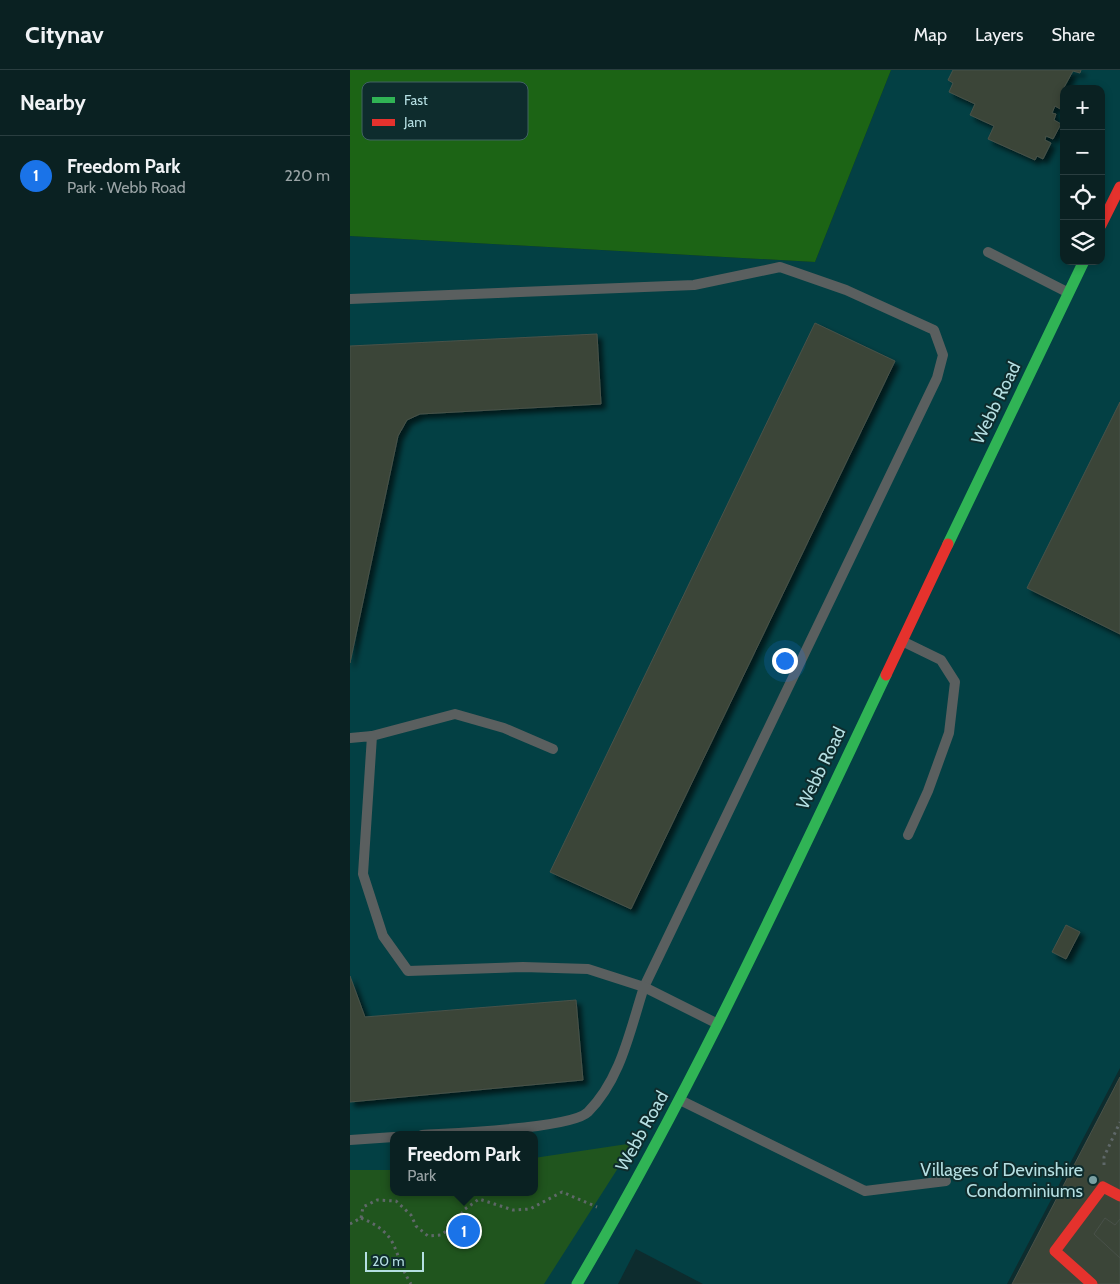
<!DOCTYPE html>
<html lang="en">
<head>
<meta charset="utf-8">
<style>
  body { margin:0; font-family:Cabin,sans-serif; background:#13292a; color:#f1f3f6 }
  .controls { position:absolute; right:15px; top:15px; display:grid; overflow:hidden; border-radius:10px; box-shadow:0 2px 8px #0003 }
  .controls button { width:45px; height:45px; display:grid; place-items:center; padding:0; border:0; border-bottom:1px solid #2a3e40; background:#0a2122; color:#f1f3f6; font:25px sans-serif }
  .scale { position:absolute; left:15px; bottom:12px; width:59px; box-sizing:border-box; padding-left:5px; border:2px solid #b5dfe2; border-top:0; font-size:14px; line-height:18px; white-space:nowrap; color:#b5dfe2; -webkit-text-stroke:4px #0e2c2d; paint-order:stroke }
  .you { position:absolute; left:434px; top:590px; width:18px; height:18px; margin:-12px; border:4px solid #fff; border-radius:50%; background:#1a73e8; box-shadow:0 0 0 8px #1a73e833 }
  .badge { display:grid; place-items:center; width:32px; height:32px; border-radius:50%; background:#1a73e8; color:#fff; font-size:16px; font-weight:700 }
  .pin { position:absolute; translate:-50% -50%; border:2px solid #fff; box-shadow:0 1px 5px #0006 }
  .popup { position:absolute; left:40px; top:1061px; width:148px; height:65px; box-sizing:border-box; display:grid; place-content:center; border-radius:10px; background:#0a2122; filter:drop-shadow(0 1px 4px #0005); font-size:16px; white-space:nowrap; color:#99a3a5 }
  .popup b { font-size:19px; color:#f1f3f6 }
  .popup::after { content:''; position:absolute; left:50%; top:100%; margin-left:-10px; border:10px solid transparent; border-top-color:#0a2122 }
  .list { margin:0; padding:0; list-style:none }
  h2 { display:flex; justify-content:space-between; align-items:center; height:65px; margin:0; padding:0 20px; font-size:21px }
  h2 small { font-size:16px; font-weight:400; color:#99a3a5 }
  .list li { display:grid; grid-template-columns:32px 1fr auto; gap:15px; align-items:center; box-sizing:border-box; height:80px; padding:0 20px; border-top:1px solid #2a3e40 }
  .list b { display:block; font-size:19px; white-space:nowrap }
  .list p { margin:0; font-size:16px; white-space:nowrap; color:#99a3a5 }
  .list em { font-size:16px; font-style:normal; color:#99a3a5 }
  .icon { flex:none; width:28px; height:28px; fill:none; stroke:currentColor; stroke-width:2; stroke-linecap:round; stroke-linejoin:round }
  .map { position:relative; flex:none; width:770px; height:1214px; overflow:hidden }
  header { display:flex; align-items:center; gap:30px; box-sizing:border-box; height:70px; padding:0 25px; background:#0a2122; border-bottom:1px solid #2a3e40 }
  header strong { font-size:24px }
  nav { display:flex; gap:28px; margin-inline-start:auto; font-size:18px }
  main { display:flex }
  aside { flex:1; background:#0a2122 }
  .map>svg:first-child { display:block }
  .built { fill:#034044; fill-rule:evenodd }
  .green { fill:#20551e }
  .forest { fill:#1c6415 }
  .building { fill:#3a4439; stroke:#495248; filter:url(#shadow) }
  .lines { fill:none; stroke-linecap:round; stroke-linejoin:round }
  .path { stroke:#5f6869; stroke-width:3; stroke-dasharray:2.5 4; stroke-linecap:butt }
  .lane { stroke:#5a5f5f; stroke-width:10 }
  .fast { stroke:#30b455; stroke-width:11 }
  .jam { stroke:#e5322d; stroke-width:11 }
  .poi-dot { fill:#7aa0a3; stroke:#0e2c2d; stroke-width:2 }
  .labels { text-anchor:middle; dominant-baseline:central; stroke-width:4; stroke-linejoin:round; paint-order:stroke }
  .street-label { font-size:18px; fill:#b5dfe2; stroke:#0e2c2d }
  .poi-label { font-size:18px; fill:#b5dfe2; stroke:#0e2c2d; text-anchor:end }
  .key { fill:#0e2c2d; stroke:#406263; stroke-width:1 }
  .key-label { font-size:14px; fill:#b5dfe2 }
</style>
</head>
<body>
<header>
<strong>Citynav</strong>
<nav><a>Map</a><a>Layers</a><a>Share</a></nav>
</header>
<main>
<aside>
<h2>Nearby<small></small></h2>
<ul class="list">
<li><span class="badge">1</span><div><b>Freedom Park</b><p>Park · Webb Road</p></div><em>220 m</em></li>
</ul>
</aside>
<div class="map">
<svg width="770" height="1214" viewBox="0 0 770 1214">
  <defs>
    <filter id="shadow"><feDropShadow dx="4.5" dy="4.5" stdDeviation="2.5" flood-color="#0009"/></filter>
  </defs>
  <rect width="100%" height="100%" fill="#0d2c2e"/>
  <path class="built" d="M 541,0 L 770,0 L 770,998 L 657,1214 L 353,1214 L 286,1179 L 268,1214 L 0,1214 L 0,166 L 465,192 ZM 714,19 L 751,19 L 751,191 L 714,191 ZM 44,1065 L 184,1065 L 184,1122 L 44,1122 Z"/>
  <polygon class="green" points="284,1073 194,1214 0,1214 0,1100 44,1100 44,1122 184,1122 184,1088"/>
  <polygon class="forest" points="0,0 541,0 465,192 0,166"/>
  <g class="building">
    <polygon points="603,0 731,0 730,3 723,1 712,21 714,35 712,40 705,36 702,43 706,44 704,50 711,54 703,69 696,66 695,70 701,73 693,89 687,86 685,90 638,69 644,56 620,45 625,34 599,22 603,13 598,10"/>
    <polygon points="465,253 545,291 281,839 200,802"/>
    <polygon points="247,264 251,334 70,344 57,350 48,366 0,593 0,276"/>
    <polygon points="770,332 770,564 677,518"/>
    <polygon points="716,855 730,862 716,889 702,882"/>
    <polygon points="0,906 15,947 226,930 233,1010 0,1032"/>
    <polygon points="770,1007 770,1214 662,1214"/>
    <polygon points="755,1148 765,1155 770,1149 770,1188 744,1164"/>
  </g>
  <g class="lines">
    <g class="path">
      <polyline points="754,1095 754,1087 770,1052"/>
      <polyline points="11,1148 13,1137 27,1130 46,1131 61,1145 66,1156 78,1166 91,1165 102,1157 115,1139 129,1129 163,1140 180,1139 212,1122 247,1137"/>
      <path d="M 11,1148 C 52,1165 41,1182 61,1214"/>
      <polyline points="0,1154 11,1148"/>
    </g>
    <g class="lane">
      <polyline points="638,182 717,222"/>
      <path d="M 0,229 L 344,215 L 430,197 L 496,220 L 584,260 L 593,285 L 587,308 L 294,917 C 280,960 271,1009 238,1042 C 221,1059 101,1063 72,1065"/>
      <polyline points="552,571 591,590 605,612 599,663 578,721 558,765"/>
      <polyline points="22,666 105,644 154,658 203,679"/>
      <polyline points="0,668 22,666 13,804 33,866 58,901 173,897 238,899 294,917 368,954"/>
      <polyline points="330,1030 515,1121 596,1111"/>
      <polyline points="0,1070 44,1067"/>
    </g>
    <g class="fast">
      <polyline points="598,474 734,191"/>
      <path d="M 227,1214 C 343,1018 438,811 536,605"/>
    </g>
    <g class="jam">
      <polyline points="751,155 770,117"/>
      <polyline points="536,605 598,474"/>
      <polyline points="742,1214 705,1181 753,1117 770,1126"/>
    </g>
  </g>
  <circle class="poi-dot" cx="743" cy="1110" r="5"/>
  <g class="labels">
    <g class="street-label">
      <text transform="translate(646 333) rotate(-64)">Webb Road</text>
      <text transform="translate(471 698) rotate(-64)">Webb Road</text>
      <text transform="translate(292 1061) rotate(-61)">Webb Road</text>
    </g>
    <g class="poi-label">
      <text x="733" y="1100">Villages of Devinshire<tspan x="733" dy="21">Condominiums</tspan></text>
    </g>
  </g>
  <rect x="12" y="12" width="166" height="58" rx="8" class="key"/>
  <rect x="22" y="27" width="23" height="6" fill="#30b455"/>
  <rect x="22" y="49" width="23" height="7" fill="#e5322d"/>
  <g class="key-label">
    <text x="54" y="35">Fast</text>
    <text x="54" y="57">Jam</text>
  </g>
</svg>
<div class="controls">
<button>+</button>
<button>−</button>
<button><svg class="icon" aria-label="locate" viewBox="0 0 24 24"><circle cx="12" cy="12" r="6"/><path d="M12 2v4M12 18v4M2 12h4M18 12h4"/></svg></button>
<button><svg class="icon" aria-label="layers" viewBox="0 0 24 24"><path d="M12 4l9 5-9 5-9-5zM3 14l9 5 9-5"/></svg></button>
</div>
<div class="scale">20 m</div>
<div class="you"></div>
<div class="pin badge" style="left:114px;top:1161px">1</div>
<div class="popup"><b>Freedom Park</b>Park</div>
</div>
</main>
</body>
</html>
